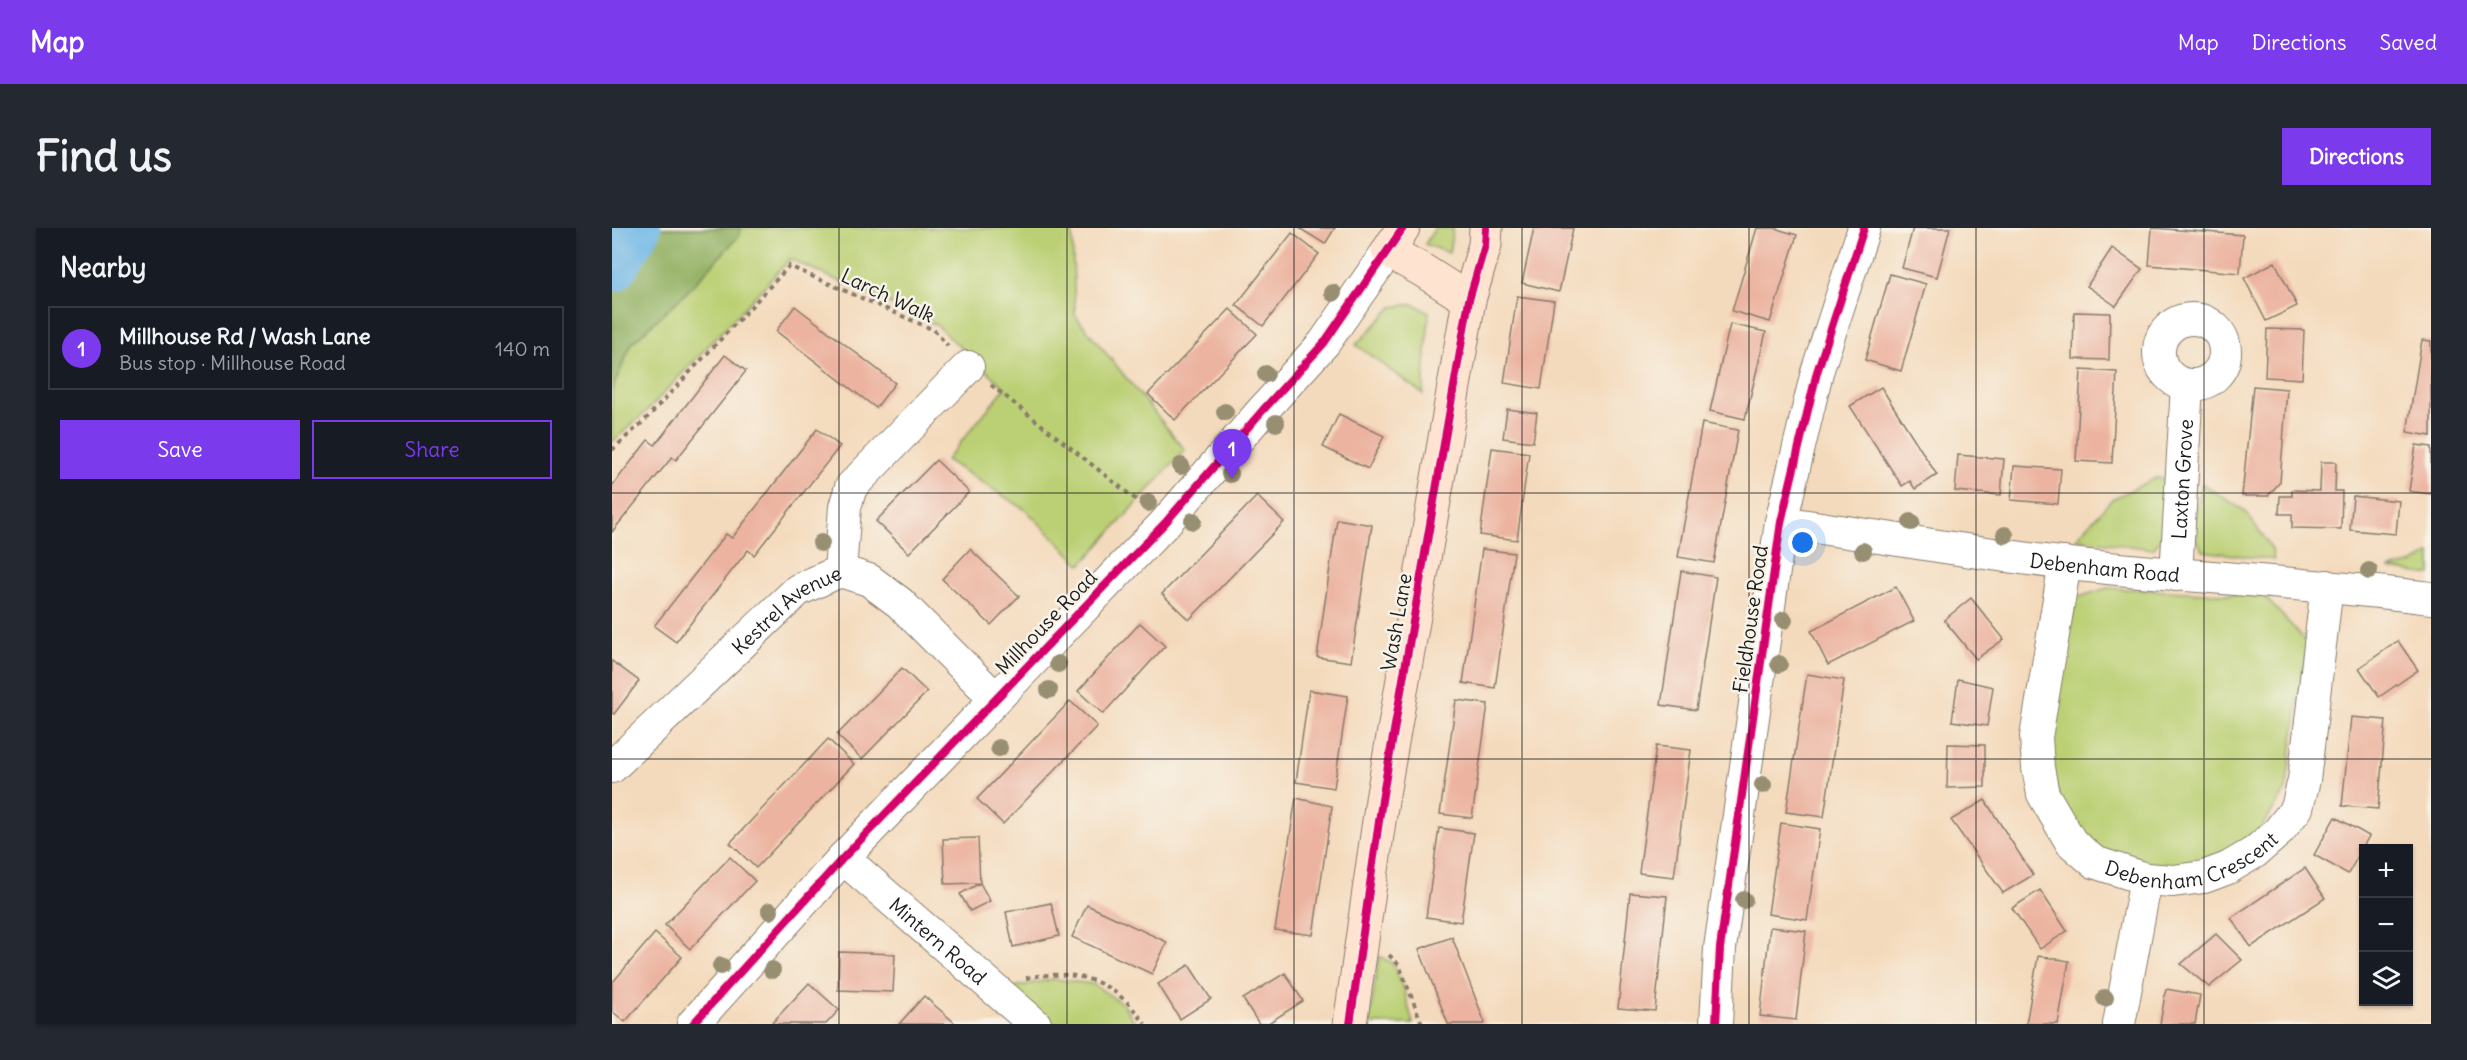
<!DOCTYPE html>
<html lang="en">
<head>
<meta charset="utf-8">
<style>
  body { margin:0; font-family:Delius,sans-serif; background:#242831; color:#f1f3f6 }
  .controls { position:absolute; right:18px; bottom:18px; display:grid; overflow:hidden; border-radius:0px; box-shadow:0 2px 4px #0004 }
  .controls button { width:54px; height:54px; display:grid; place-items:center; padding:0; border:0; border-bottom:2px solid #363941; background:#171b24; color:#f1f3f6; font:30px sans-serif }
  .you { position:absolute; left:1191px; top:315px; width:21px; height:21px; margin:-15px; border:4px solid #fff; border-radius:50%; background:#1a73e8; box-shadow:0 0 0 9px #1a73e833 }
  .badge { display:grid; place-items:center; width:39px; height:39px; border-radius:50%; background:#7c3aed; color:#fff; font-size:20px; font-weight:700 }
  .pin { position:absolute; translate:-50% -50px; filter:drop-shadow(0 2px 3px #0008) }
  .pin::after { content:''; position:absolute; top:32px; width:21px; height:18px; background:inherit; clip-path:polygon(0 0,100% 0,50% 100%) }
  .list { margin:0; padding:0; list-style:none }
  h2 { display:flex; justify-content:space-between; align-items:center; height:78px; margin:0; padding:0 24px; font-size:26px }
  h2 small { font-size:20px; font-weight:400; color:#9ea1a6 }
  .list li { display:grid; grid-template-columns:39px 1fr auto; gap:18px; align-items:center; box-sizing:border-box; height:84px; margin:0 12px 12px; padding:0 12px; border:2px solid #363941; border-radius:0px }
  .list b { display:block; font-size:22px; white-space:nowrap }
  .list p { margin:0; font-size:20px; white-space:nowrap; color:#9ea1a6 }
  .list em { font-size:20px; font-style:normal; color:#9ea1a6 }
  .actions { display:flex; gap:12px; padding:18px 24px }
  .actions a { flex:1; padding:14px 0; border:2px solid #7c3aed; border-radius:0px; text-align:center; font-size:21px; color:#7c3aed }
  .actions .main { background:#7c3aed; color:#fff }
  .icon { flex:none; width:33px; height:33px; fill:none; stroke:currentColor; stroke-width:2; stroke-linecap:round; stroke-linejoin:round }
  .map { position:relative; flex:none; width:1819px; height:796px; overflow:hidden; border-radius:0px }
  header { display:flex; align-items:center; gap:36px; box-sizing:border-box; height:84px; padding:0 30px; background:#7c3aed; color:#fff }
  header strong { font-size:28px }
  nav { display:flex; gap:33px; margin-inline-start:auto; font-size:21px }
  .intro { display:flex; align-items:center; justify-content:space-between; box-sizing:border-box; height:144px; padding:0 36px }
  h1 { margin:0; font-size:42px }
  .button { padding:15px 27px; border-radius:0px; background:#7c3aed; color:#fff; font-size:21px; font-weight:700 }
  main { display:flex; gap:36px; padding:0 36px }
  aside { flex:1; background:#171b24; border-radius:0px; box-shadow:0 2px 4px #0004 }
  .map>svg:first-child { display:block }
  .green { fill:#bbd074; stroke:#6c7648; stroke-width:1.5 }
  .forest { fill:#94b266; stroke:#586741; stroke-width:1.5 }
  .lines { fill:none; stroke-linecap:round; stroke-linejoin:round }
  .river { stroke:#70b7e7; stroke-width:50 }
  .building { fill:#ecb4a0 }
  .street-casing { stroke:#887b6c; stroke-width:34 }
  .secondary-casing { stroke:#887b6c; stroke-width:35 }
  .path { stroke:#887b6c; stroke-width:4; stroke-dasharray:4.5 4.5; stroke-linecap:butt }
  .street { stroke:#fff; stroke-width:32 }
  .secondary { stroke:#fee3d1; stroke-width:33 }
  .cycleway-casing { stroke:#f7f3e8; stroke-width:11 }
  .cycleway { stroke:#d6006c; stroke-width:8 }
  .tree { fill:#988f72 }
  .grid { fill:none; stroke:#1c1c1c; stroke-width:1.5; stroke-opacity:0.55 }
  .labels { text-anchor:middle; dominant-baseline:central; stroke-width:5; stroke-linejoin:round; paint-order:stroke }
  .street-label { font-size:20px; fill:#1c1c1c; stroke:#f7f3e8 }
</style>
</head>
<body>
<header>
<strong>Map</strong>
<nav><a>Map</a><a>Directions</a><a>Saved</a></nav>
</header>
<div class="intro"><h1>Find us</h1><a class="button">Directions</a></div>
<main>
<aside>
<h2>Nearby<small></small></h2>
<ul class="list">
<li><span class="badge">1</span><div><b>Millhouse Rd / Wash Lane</b><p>Bus stop · Millhouse Road</p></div><em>140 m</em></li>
</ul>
<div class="actions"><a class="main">Save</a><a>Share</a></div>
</aside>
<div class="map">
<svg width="1819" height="796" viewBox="0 0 1819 796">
  <rect width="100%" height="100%" fill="#f7f3e8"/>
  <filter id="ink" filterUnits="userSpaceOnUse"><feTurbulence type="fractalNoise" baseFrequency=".0167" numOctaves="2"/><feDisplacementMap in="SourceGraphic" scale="12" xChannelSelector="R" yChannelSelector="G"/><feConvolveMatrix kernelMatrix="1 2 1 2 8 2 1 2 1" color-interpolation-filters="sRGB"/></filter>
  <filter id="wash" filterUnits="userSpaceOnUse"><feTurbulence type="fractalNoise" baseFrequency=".008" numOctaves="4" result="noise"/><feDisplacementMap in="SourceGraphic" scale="24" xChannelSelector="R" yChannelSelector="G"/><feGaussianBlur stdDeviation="1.35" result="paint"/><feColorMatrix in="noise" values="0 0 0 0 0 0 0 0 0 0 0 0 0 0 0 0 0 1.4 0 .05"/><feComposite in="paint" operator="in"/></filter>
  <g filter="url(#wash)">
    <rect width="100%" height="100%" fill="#f4dabc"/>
    <g class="green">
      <polygon points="0,0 460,0 463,87 573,222 469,337 414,282 334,232 393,160 323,96 178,31 34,184 0,214"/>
      <polygon points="823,0 841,0 837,25 813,16"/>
      <polygon points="801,76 817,84 811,166 744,117 780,79"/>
      <polygon points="1544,250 1558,251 1554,305 1541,321 1464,311 1500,271"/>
      <polygon points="1590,256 1633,283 1660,321 1662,332 1591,323 1580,305"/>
      <polygon points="1819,325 1819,347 1777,341 1802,335"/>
      <polygon points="1495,360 1652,368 1695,414 1674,562 1649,600 1605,634 1564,641 1517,635 1488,622 1457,594 1437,542 1436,505 1464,370"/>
      <polygon points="767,728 780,735 792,762 801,796 757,796"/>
      <polygon points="441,751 481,756 512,777 524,796 435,796 393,761"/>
    </g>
    <polygon class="forest" points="0,0 129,0 128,7 73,66 20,115 0,162"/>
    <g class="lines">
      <polyline class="river" points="0,39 24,0"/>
    </g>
    <g id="blocks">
      <g class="building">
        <polygon points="687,0 723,0 713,16"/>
        <polygon points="922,0 961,0 947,64 910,55"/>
        <polygon points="1145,0 1162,0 1185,7 1158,94 1120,83"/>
        <polygon points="1301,0 1338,0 1325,49 1290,40"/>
        <polygon points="1540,0 1631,7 1628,45 1537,37"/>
        <polygon points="680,5 707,26 651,98 624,77"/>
        <polygon points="1500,20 1530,41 1504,78 1475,58"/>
        <polygon points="1663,34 1685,78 1654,93 1632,50"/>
        <polygon points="1278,46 1314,56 1289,143 1253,132"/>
        <polygon points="905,68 942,73 929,161 892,155"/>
        <polygon points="183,78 283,155 264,180 164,103"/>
        <polygon points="618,81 645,106 563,192 536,166"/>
        <polygon points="1462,84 1498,85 1497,132 1461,131"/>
        <polygon points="1118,96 1154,104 1133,191 1098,183"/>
        <polygon points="1655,101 1692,102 1690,151 1653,149"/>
        <polygon points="1810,112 1819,113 1819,208 1795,204"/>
        <polygon points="113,127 134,143 64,232 60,229 0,304 0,258 36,212 43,217"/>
        <polygon points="1469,142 1505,144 1500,235 1464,233"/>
        <polygon points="1641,158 1675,161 1668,254 1656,268 1630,268"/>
        <polygon points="1269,159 1325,247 1303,261 1298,253 1290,258 1238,178"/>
        <polygon points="895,181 925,185 921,214 891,210"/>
        <polygon points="727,186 772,208 756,241 711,219"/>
        <polygon points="1090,195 1126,202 1102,335 1066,329"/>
        <polygon points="205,201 228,218 142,327 136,322 64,414 42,398 114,306 120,310"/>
        <polygon points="1804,217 1819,219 1819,266 1797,263"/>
        <polygon points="880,220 917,225 905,312 868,307"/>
        <polygon points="1346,227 1392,231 1389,267 1343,263"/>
        <polygon points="324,232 357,264 297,325 264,293"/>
        <polygon points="1709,234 1724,234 1723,263 1730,263 1729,301 1680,300 1680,286 1667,286 1668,268 1680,268 1680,262 1708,263"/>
        <polygon points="1402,238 1449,241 1446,276 1399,272"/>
        <polygon points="645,268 672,294 577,392 550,366"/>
        <polygon points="1741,268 1787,273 1784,306 1738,302"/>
        <polygon points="725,291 760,297 739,434 705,429"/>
        <polygon points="358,321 407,368 379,397 330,351"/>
        <polygon points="870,321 902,325 883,460 851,455"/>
        <polygon points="1069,343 1104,349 1084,482 1049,477"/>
        <polygon points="1284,359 1302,393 1216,437 1199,403"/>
        <polygon points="1359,370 1392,411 1364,431 1332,392"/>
        <polygon points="528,395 553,418 491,486 466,463"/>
        <polygon points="1786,413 1806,442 1767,469 1747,440"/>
        <polygon points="0,433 27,453 2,486 0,485"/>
        <polygon points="290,440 315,464 250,531 225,507"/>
        <polygon points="1195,446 1232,452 1212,589 1174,584"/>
        <polygon points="1346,451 1381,459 1375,498 1340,493"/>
        <polygon points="697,462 736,468 722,560 684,554"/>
        <polygon points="844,472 876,476 860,590 828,586"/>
        <polygon points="458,473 485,498 391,596 365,571"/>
        <polygon points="1739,489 1774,492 1766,581 1730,578"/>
        <polygon points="216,511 242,536 144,640 118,615"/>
        <polygon points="1336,516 1373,517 1373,559 1335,560"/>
        <polygon points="1044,518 1079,522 1062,649 1027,645"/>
        <polygon points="684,570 720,578 701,707 663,702"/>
        <polygon points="1373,572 1421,647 1391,665 1339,592"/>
        <polygon points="1723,589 1757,608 1736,646 1702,627"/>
        <polygon points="1169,595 1208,601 1195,692 1156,686"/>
        <polygon points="827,600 862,605 849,694 814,689"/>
        <polygon points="366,610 368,655 333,656 331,611"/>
        <polygon points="118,629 143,653 78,721 53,697"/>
        <polygon points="1693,640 1713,670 1639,719 1619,690"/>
        <polygon points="368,655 378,673 358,683 348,666"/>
        <polygon points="1428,662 1455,703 1428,721 1400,680"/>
        <polygon points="1018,665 1055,668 1043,783 1006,780"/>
        <polygon points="439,675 447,708 401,719 394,684"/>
        <polygon points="475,677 555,714 540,746 460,709"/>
        <polygon points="1158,699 1194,703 1184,792 1148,788"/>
        <polygon points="43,705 70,729 13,794 0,783 0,755"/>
        <polygon points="1604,706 1630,732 1597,759 1569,736"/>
        <polygon points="840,709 873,795 872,796 836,796 807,721"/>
        <polygon points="227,724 283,726 281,764 226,762"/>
        <polygon points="1426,728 1457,733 1446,796 1414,796"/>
        <polygon points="577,737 599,771 568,791 546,756"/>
        <polygon points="673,745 691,773 655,796 647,796 631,771"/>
        <polygon points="197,755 227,782 214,796 159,796"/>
        <polygon points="1554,761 1588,767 1583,796 1548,796"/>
        <polygon points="312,768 344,796 287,796"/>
      </g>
    </g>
  </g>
  <g filter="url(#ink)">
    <use href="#blocks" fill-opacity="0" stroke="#887b6c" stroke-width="1.5"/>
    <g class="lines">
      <defs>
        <g id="street">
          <circle cx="1580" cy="124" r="33"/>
          <path id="s1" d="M 1169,294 C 1265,308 1361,325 1457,336 C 1578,349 1699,355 1819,370"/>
          <path id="s2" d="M 1453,335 L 1424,509 L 1426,540 L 1431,566 L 1459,614 L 1482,634 L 1534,651 L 1561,653 L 1592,649 L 1616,640 L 1643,624 L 1666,604 L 1685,580 L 1692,552 L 1715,358"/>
          <polyline points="228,343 233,279 239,259 356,139"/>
          <path id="s3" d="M 1564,347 L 1575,157"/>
          <path id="s4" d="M 0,539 L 186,362 L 228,343 L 257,352 L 288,375 L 383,470"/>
          <path id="s5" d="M 231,630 L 423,796"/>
          <polyline points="81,796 231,630 553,295 651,182 712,115 776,23"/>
          <polyline points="1104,796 1108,720 1169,294 1205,144 1252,0"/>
          <polyline points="1507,796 1534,651"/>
        </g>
        <g id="secondary">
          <polyline points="791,0 776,23 810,42 857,72"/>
          <polyline points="738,796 770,572 857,72 873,17 874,0"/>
        </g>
      </defs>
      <use href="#street" class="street-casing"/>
      <use href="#secondary" class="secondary-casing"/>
      <g class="path">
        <polyline points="379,157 531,277"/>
        <polyline points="0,222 35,190 177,38 322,102 336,118"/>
        <polyline points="777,727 787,737 810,796"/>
        <path d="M 414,750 C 465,740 503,752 533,796"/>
      </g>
      <use href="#street" class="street"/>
      <use href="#secondary" class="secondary"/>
      <defs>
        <g id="cycleway">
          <polyline points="81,796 231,630 553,295 651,182 712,115 791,0"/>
          <polyline points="738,796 770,572 857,72 873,17 874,0"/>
          <polyline points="1104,796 1108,720 1169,294 1205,144 1252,0"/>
        </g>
      </defs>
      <use href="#cycleway" class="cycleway-casing"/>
      <use href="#cycleway" class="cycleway"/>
    </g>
    <g class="tree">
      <circle cx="721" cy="65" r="9"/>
      <circle cx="654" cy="146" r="9"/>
      <circle cx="613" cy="184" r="9"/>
      <circle cx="664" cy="195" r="9"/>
      <circle cx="569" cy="238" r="9"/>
      <circle cx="618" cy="246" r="9"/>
      <circle cx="536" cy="275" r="9"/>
      <circle cx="581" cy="293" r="9"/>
      <circle cx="1299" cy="294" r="9"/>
      <circle cx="1393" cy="307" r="9"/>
      <circle cx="209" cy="315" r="9"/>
      <circle cx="1251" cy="323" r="9"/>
      <circle cx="1757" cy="343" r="9"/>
      <circle cx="1172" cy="392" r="9"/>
      <circle cx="446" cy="436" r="9"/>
      <circle cx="1167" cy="436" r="9"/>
      <circle cx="437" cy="462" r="9"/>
      <circle cx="387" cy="520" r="9"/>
      <circle cx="1151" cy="557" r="9"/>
      <circle cx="1132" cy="672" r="9"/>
      <circle cx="158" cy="683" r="9"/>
      <circle cx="109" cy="738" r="9"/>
      <circle cx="160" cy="742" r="9"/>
      <circle cx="1493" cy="770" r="9"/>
    </g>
  </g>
  <path class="grid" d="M 227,0 L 227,796M 455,0 L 455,796M 682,0 L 682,796M 910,0 L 910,796M 1137,0 L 1137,796M 1364,0 L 1364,796M 1592,0 L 1592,796M 0,265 L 1819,265M 0,531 L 1819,531"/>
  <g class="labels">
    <g class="street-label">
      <text transform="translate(276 67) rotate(25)">Larch Walk</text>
      <text stroke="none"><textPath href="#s3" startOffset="96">Laxton Grove</textPath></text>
      <text stroke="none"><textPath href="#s1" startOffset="327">Debenham Road</textPath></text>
      <text stroke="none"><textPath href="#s4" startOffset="236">Kestrel Avenue</textPath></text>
      <text transform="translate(1138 391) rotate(-82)">Fieldhouse Road</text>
      <text transform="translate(434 394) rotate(-46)">Millhouse Road</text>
      <text transform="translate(784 394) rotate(-80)">Wash Lane</text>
      <text stroke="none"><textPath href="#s2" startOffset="424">Debenham Crescent</textPath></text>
      <text stroke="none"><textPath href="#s5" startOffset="126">Mintern Road</textPath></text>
    </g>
  </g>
</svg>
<div class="controls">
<button>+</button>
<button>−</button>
<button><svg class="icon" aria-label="layers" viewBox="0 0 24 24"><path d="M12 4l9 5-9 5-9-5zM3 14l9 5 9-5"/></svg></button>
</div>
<div class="you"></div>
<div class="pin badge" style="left:620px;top:251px">1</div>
</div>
</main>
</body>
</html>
